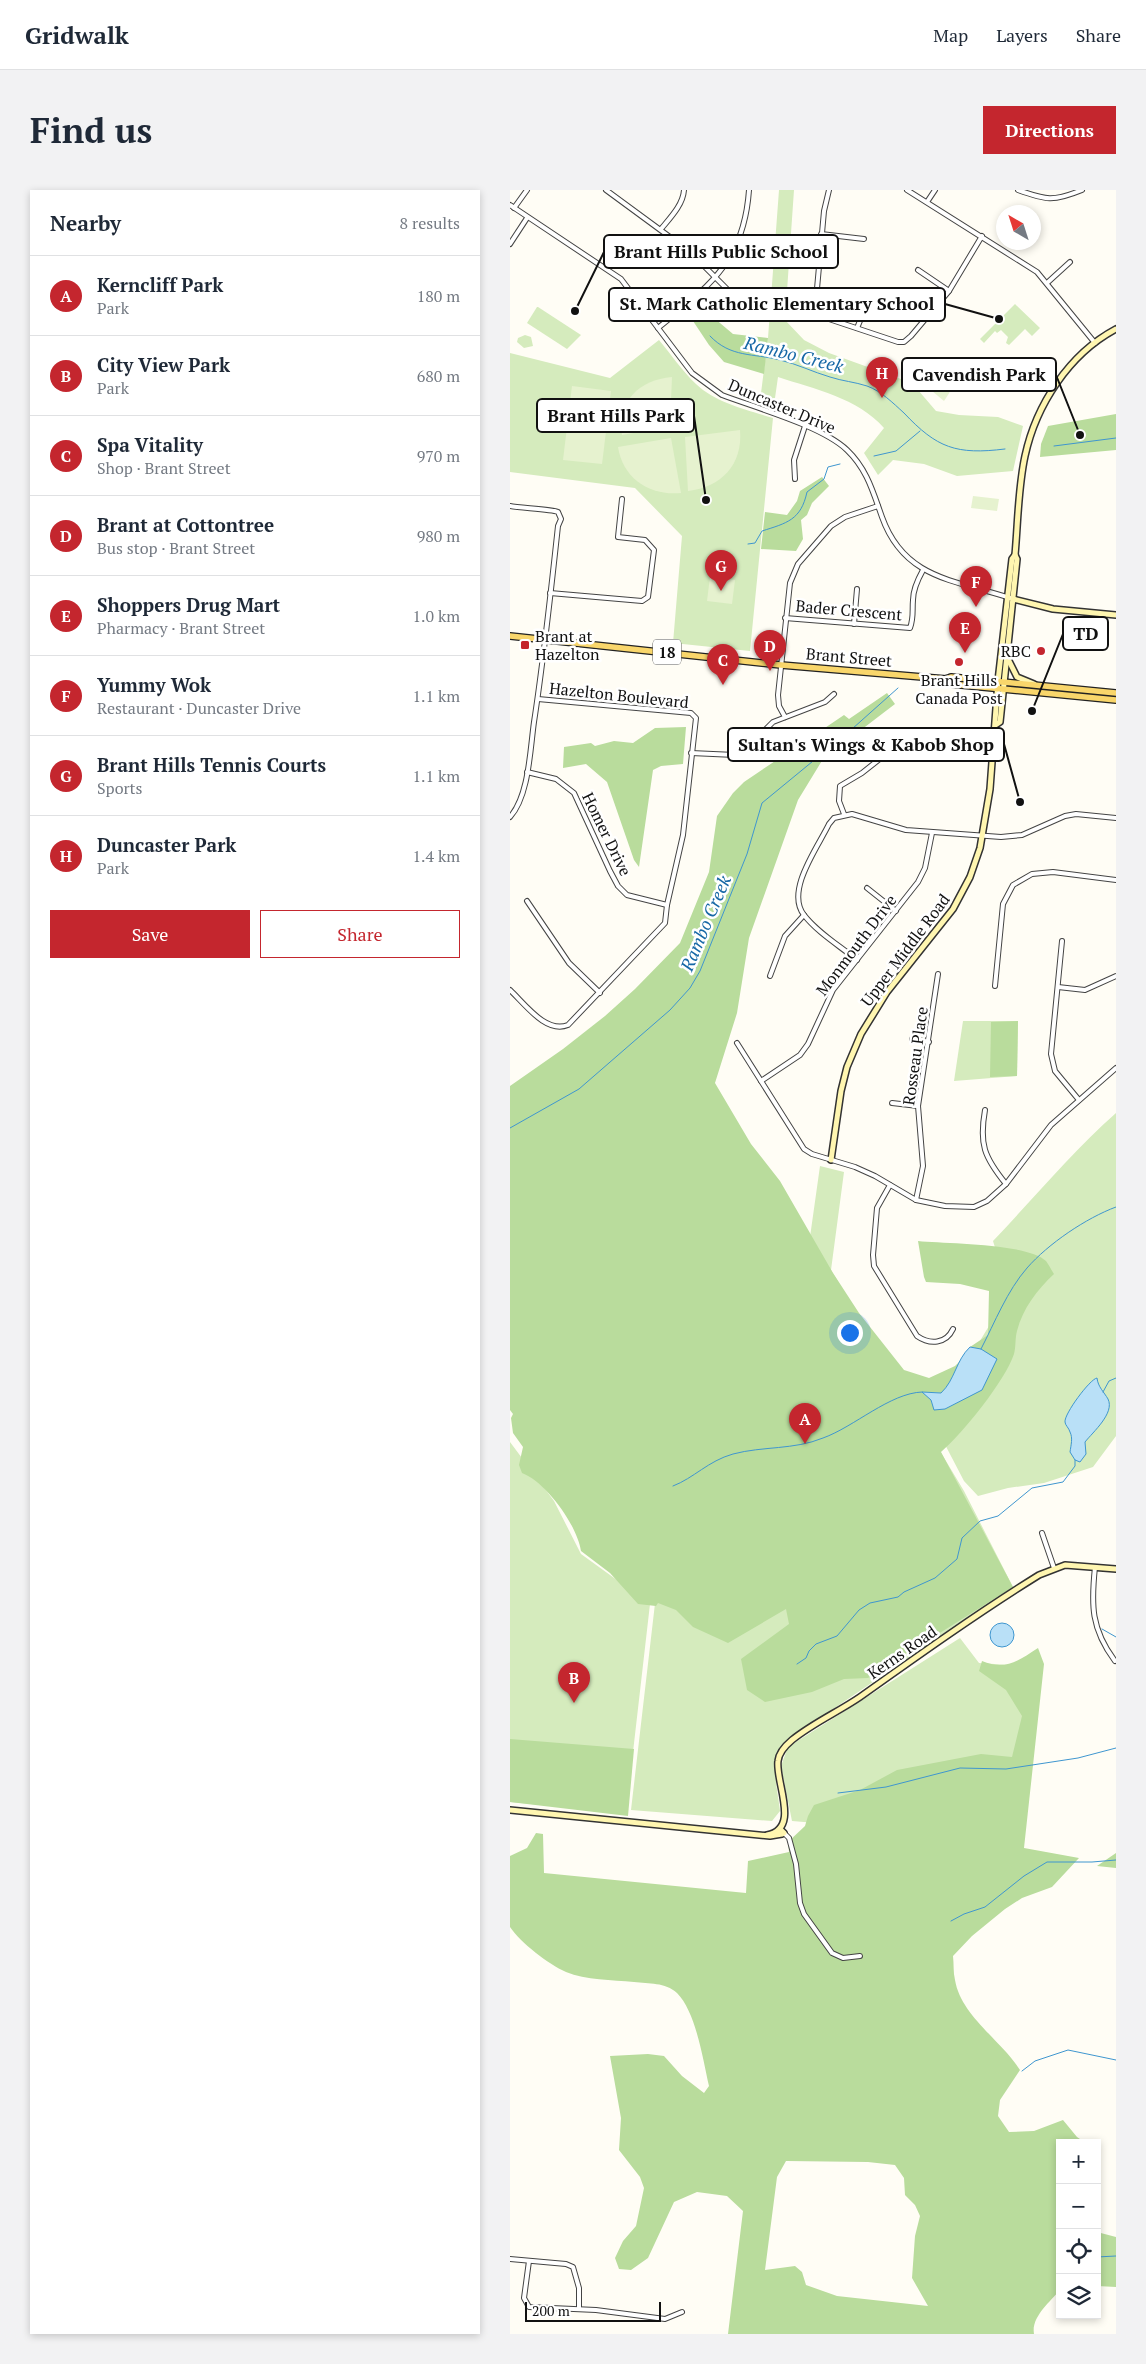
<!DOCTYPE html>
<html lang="en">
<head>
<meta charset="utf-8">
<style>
  body { margin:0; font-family:"PT Serif",serif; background:#f2f2f3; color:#1f2937 }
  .controls { position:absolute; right:15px; bottom:15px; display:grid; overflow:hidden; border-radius:0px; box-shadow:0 2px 8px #0003 }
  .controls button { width:45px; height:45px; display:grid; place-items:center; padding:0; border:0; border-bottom:1px solid #e0e1e3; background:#fff; color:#1f2937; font:25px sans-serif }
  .compass { position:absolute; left:486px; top:15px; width:45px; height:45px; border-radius:50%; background:#fff; box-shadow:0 2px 8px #0003; rotate:321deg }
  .scale { position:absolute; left:15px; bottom:12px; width:136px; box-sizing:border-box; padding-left:5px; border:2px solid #111; border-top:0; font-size:14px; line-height:18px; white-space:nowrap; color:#111; -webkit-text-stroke:4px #fff; paint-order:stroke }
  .you { position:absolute; left:339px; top:1142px; width:18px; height:18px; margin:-12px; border:4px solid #fff; border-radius:50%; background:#1a73e8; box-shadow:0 0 0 8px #1a73e833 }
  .badge { display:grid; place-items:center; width:32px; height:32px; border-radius:50%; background:#c4262e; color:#fff; font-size:16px; font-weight:700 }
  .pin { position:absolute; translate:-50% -41px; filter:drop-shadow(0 1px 2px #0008) }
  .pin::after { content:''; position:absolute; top:26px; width:18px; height:15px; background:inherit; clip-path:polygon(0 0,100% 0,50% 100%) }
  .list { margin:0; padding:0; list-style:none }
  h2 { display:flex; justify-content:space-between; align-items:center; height:65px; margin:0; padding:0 20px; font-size:21px }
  h2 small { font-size:16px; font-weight:400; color:#747a83 }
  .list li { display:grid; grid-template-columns:32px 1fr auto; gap:15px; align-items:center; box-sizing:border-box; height:80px; padding:0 20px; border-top:1px solid #e0e1e3 }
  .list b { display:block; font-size:19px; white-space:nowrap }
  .list p { margin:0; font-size:16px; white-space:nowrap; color:#747a83 }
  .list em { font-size:16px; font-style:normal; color:#747a83 }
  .actions { display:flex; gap:10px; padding:15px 20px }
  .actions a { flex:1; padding:11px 0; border:1px solid #c4262e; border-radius:0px; text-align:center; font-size:18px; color:#c4262e }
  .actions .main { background:#c4262e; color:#fff }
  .icon { flex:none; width:28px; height:28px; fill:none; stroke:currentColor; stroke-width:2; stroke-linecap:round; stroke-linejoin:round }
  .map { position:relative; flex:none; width:606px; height:2144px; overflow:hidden; border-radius:0px }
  header { display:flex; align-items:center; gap:30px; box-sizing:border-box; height:70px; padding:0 25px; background:#fff; border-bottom:1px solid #e0e1e3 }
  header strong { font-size:24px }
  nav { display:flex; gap:28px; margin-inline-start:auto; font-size:18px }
  .intro { display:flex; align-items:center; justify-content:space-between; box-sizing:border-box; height:120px; padding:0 30px }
  h1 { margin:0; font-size:35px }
  .button { padding:12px 22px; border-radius:0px; background:#c4262e; color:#fff; font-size:18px; font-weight:700 }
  main { display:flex; gap:30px; padding:0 30px }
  aside { flex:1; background:#fff; border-radius:0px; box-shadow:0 2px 8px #0003 }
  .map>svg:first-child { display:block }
  .green { fill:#d5ebbd }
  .forest { fill:#b9dc9c; fill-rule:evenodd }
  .pitch { fill:#e6f2cf }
  .water { fill:#b9e0f7; stroke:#3f96cf }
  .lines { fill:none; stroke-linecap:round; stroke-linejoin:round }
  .stream { stroke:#3f96cf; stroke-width:1 }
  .street-casing { stroke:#444; stroke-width:6 }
  .secondary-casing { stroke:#333; stroke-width:8 }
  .primary-casing { stroke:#222; stroke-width:8 }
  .street { stroke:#fff; stroke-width:4 }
  .secondary { stroke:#fff6b0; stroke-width:5 }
  .primary { stroke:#f9d66b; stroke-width:5.5 }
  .poi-dot { fill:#c4262e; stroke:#fff; stroke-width:2 }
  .labels { text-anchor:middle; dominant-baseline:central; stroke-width:5; stroke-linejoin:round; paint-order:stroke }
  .shield { fill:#fff; stroke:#585858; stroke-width:1 }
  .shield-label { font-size:15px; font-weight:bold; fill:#111 }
  .street-label { font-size:16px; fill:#111; stroke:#fff }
  .poi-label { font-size:16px; fill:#111; stroke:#fff; text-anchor:start }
  .water-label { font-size:18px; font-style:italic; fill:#1768a6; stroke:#fff }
  .leader { fill:none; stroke:#111; stroke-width:2 }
  .callout-dot { fill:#111; stroke:#fff; stroke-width:2 }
  .callout { fill:#fff; stroke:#111; stroke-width:2 }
  .callout-label { font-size:18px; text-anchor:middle; font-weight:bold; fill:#111 }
</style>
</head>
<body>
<header>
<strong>Gridwalk</strong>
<nav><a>Map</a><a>Layers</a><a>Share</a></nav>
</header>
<div class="intro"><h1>Find us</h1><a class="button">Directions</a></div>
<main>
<aside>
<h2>Nearby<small>8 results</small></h2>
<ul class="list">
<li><span class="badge">A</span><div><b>Kerncliff Park</b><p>Park</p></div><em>180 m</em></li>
<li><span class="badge">B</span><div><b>City View Park</b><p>Park</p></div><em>680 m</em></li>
<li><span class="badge">C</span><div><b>Spa Vitality</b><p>Shop · Brant Street</p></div><em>970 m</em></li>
<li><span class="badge">D</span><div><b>Brant at Cottontree</b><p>Bus stop · Brant Street</p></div><em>980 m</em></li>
<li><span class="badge">E</span><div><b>Shoppers Drug Mart</b><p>Pharmacy · Brant Street</p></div><em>1.0 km</em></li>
<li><span class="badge">F</span><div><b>Yummy Wok</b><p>Restaurant · Duncaster Drive</p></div><em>1.1 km</em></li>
<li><span class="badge">G</span><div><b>Brant Hills Tennis Courts</b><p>Sports</p></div><em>1.1 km</em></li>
<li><span class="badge">H</span><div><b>Duncaster Park</b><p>Park</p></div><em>1.4 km</em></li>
</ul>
<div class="actions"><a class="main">Save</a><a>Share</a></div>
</aside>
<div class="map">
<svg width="606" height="2144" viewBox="0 0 606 2144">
  <rect width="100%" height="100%" fill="#fffdf5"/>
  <g class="green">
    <path d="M 269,0 L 284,0 L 275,130 L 294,150 L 319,163 L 402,193 L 426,221 L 449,225 L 488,227 L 513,236 L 503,281 L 447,286 L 414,274 L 383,270 L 368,285 L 354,263 L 374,238 C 348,208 304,199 268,187 L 264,215 L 250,211 L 258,148 Z"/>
    <polygon points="505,114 530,138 522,146 515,139 499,155 496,153 498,147 491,140 487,143 485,141 474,153 470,149"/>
    <polygon points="27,117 28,117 71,145 57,159 17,133"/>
    <polygon points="15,145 21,147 23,156 14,158 7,152 8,148"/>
    <path d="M 149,150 C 161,164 172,181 186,194 C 206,213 237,220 263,228 L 240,461 L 163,453 L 172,346 L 125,298 L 0,282 L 0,163 L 100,188 Z"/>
    <polygon points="453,831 508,831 507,886 444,891"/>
    <path d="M 606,923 L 606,1246 L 583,1277 L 534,1293 L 498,1298 L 468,1306 L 454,1291 L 417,1220 L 445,1192 L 499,1103 L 483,1051 C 524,1008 562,962 606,923 Z"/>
    <path d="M 310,976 L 334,982 L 321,1080 L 454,1301 L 503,1397 L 276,1551 C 259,1572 267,1595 270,1621 L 262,1631 L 121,1620 L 169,1207 L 254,977 L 300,1047 Z"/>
    <polygon points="0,1252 44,1311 71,1364 140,1414 116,1623 0,1612"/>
    <polygon points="450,1448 469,1473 516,1476 509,1650 282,1631 271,1576 278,1557"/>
  </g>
  <g class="forest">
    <polygon points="191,117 223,144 258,148 254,184 214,172 199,155 179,125"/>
    <polygon points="606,224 606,260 530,267 531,254 538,236"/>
    <polygon points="312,287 319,296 302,313 297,325 291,330 293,349 286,361 251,359 255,322 277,325 287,311 290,301"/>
    <path d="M 377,503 L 385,514 L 313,569 L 288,610 L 239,748 L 227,823 L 205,893 L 241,954 L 270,991 L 323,1083 L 349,1123 L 394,1180 L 419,1188 L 445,1176 L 451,1170 L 438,1197 L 431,1203 L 413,1202 L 421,1210 L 424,1220 L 471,1159 L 460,1157 L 478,1145 L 479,1101 L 450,1094 L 416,1092 L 414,1087 L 408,1051 C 436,1054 517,1053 536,1071 C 539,1075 542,1081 544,1084 C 527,1100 513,1118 507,1141 C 505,1148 506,1157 504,1164 C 495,1191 453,1243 431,1262 L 503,1397 L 358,1488 L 334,1489 L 302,1502 L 255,1512 L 237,1500 L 231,1469 L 279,1434 L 276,1419 L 218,1453 L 183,1437 L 166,1420 L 148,1413 L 146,1416 L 128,1414 L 100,1383 L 71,1361 C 67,1335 36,1292 12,1283 L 9,1275 L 13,1257 L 3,1243 L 1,1228 L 3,1224 L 0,1220 L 0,896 L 53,859 L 95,826 L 125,799 L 170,753 L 199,682 L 207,626 L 223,603 L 234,592 L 277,563 L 282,556 L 297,550 L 334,525 L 339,529 Z"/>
    <polygon points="176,537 173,574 151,576 143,580 129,677 124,670 97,592 76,574 53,578 54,557 81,553 85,556 104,551 123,553 145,538"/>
    <polygon points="508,831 507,886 480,887 481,832"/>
    <path d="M 528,1458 L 534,1474 L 514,1658 L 569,1668 L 542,1697 L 512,1708 L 495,1719 L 462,1746 L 443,1766 C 444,1774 443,1782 445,1790 C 451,1826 491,1850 510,1880 L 490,1910 L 488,1926 L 499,1942 L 524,1941 L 553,1930 L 567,1947 L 576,1953 L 550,1953 L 550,2100 C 540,2112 521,2127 524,2144 L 218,2144 L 233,2021 L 217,2006 L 187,2002 L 164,2012 L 138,2068 L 121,2080 L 109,2079 L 105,2068 L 113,2051 L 126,2036 L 134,1998 L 130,1987 L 109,1960 L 111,1928 L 100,1866 L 138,1864 L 154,1866 L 172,1886 L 194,1903 L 199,1896 C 193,1870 186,1822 167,1803 C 155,1792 139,1794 124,1792 C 102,1790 76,1790 56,1782 C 38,1774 11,1753 0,1737 L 0,1666 L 17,1658 L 26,1643 L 33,1644 L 34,1683 L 236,1703 L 238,1671 L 279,1662 L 278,1652 L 295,1636 L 298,1626 L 304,1615 L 350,1600 L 387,1580 L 471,1564 L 502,1567 L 512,1526 L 496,1500 L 469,1481 L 472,1471 C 495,1481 508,1471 528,1458 ZM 276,1971 L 358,1972 L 385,1975 L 394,1988 L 395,2005 L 405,2015 L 410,2026 L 405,2046 L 402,2088 L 418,2116 L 327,2106 L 296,2095 L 292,2082 L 285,2076 L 255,2080 L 267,1987 Z"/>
    <polygon points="0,1549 124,1559 118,1626 0,1612"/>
    <polygon points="606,1663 606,1678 587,1676"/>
    <polygon points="587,2042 606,2047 606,2097 587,2096"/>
  </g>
  <g class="pitch">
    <path d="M 431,174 C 449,187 445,195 434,211 L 416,196 L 415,191 Z"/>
    <path d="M 162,187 L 160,234 L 157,237 L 112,245 C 107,211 129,190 162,187 Z"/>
    <polygon points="62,196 101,201 92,274 53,270"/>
    <path d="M 230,240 C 233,275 211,297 178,301 L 175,247 Z"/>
    <path d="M 161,248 L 171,303 C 140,306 113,289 108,257 Z"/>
    <polygon points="463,306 489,309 487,321 461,318"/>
    <polygon points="200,387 225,390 222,414 197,411"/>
  </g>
  <g class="water">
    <path d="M 460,1157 L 471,1159 L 487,1169 L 472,1200 L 435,1219 L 424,1220 L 421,1210 L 412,1202 L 431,1203 C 445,1190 446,1170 460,1157 Z"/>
    <path d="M 587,1188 C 588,1197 594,1202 598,1209 C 605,1223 583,1242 575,1252 L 576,1264 L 570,1272 L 565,1270 L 560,1262 C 561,1255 563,1248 560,1242 C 559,1238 555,1235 555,1232 C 554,1224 580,1189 587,1188 Z"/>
    <circle cx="492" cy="1445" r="12"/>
  </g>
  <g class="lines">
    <g class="stream">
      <path d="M 200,146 C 221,168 243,163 270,170 C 287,174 303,182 320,187 C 332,191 345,192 357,196 C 371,201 383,213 394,223 C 427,258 446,265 495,259"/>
      <polyline points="544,256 606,248"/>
      <polyline points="364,266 386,261 410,241"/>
      <path d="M 238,354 L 245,353 L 252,341 C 277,333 291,330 297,302 L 314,289 L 318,277 L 330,274"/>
      <polyline points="0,938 69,899 160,820 180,798 190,781 237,664 252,613 342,539 388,498"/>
      <path d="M 471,1159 C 485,1132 497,1101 517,1078 C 538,1054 576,1028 606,1017"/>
      <polyline points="593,1202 599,1191 606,1188"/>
      <path d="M 163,1296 C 184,1288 198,1271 223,1264 C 253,1256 284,1260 313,1248 C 344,1237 380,1203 412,1202"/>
      <polyline points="592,1439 606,1447"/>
      <polyline points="287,1474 296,1468 299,1461 306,1454 327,1446 349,1420 360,1413 388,1407 394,1402 425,1388 447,1369 452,1348 470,1331 488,1326 522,1298 553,1292 565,1276 565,1270"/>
      <polyline points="328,1603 376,1597 450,1578 496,1579 568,1568 606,1558"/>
      <polyline points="441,1731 454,1724 475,1717 514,1686 537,1672 582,1672 606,1670"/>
      <polyline points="512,1881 525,1871 558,1860 606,1870"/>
      <polyline points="587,2067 606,2066"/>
    </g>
    <defs>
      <g id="street">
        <polyline points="96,0 179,61 227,109"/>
        <polyline points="319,0 314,21 305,121 310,126 388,152 394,152 401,146 439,101 472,46"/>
        <polyline points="397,0 527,82 585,153"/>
        <path d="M 508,0 C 536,10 543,12 572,0"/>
        <polyline points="417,12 425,0"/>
        <path d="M 0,15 L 111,89 L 182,183 L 212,205 C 246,218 312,236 337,260 C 357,279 363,302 372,327 C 394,389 445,390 500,408"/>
        <polyline points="4,18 17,0"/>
        <path d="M 151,39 C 160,28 173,15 174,0"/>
        <polyline points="311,44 354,49"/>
        <polyline points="0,54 17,28"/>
        <polyline points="408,80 439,101"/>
        <polyline points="537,93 560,72"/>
        <path d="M 148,138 C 199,96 234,72 239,0"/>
        <polyline points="347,138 357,114"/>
        <polyline points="285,289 284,270 295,236"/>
        <path d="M 0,316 C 9,318 42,319 48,322 L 51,329 L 48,336 C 41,401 34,467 24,532 C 20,560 19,606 0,627"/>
        <polyline points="40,403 132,411 138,407 144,360 135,350 108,347 112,309"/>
        <path d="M 275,428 L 400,438 C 404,427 402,421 403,410 C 403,399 408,389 413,380"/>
        <polyline points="344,434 347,399"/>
        <polyline points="275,527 269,516 268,505 280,393 288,374 321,336 335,327 368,316"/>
        <polyline points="181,563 225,565 237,558 263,532 315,512 324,504"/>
        <polyline points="17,582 46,589 64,603 100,681 108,696 117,705 157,715"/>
        <polyline points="334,624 329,611 330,596 352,583 376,564"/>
        <polyline points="357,698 386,721"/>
        <polyline points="17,711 59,773 90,803"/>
        <polyline points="552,751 541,864 545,881 569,910"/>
        <path d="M 347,770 C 330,756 308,743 294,725 C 275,701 308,657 319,634 L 324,628 L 342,624 L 396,640 L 491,647 L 512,645 L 555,626 L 566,624 L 606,628"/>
        <polyline points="260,786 275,746 294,725"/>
        <polyline points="485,796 493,714 503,695 522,684 543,682 606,690"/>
        <polyline points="548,797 575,800 606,786"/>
        <path d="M 0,800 C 15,814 36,844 58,835 L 155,733 L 157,715 L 173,645 L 186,528 L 181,523 L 28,509"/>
        <polyline points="402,849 419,852"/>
        <polyline points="227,853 294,959 302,964 345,977 365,986 406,1010 435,1016 464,1017 477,1011 496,994 541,935 606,878"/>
        <polyline points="251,891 290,865 298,854 323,800 408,692 415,678 422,643"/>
        <polyline points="382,913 408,916"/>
        <path d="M 475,920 C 469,954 474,967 496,994"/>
        <path d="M 380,995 L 367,1018 L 363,1065 L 364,1076 L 407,1146 C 420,1155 436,1154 443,1139"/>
        <polyline points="406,1010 413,976 408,916 428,784"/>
        <polyline points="532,1343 544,1378"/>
        <path d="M 585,1377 C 581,1415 581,1439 605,1471"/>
        <polyline points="274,1643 279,1648 286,1674 290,1713 294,1724 322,1763 333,1768 350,1766"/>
        <polyline points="0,2069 56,2074 63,2077 69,2098 69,2119"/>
        <polyline points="19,2071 14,2108 19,2117 86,2120 155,2129 172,2122"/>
      </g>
      <g id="secondary">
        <polyline points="503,409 543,419 606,425"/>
        <polyline points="499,471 507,487 524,494"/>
        <path d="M 487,534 L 490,532 L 507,369 L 505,365 C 508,332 508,298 515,266 C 526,215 559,164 606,139"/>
        <polyline points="321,970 331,901 337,877 351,844 377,802 443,719 460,687 470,658 480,599 488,491 502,369 505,365"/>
        <polyline points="0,1620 260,1646 272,1644 274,1643 270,1639"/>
        <path d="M 257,1645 C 291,1639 265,1592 268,1571 C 269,1562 276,1555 282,1550 C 303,1533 328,1522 350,1507 C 409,1465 468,1423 529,1385 L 555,1375 L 606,1379"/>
      </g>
      <g id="primary">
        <polyline points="0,446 271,475 436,489 441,487 606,503"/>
        <polyline points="436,489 441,494 606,510"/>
      </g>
    </defs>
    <use href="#street" class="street-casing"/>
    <use href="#secondary" class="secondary-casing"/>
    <use href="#primary" class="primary-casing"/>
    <use href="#street" class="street"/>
    <use href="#secondary" class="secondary"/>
    <use href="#primary" class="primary"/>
  </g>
  <g class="poi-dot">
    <rect x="10" y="450" width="10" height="10" rx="2.5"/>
    <circle cx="531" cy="461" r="5"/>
    <circle cx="449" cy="472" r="5"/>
  </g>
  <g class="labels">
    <rect class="shield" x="143" y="449.5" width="28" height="25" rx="4"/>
    <g class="shield-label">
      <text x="157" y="462">18</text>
    </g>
    <g class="street-label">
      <text transform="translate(272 216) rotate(23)">Duncaster Drive</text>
      <text transform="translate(339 420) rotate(5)">Bader Crescent</text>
      <text transform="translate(339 467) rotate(5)">Brant Street</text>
      <text transform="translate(109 505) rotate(6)">Hazelton Boulevard</text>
      <text transform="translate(97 644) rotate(64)">Homer Drive</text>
      <text transform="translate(346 755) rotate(-53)">Monmouth Drive</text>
      <text transform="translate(395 760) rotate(-53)">Upper Middle Road</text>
      <text transform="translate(405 866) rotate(-82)">Rosseau Place</text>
      <text transform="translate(392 1462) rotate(-35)">Kerns Road</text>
    </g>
    <g class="poi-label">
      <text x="25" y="446">Brant at<tspan x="25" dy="18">Hazelton</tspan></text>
      <text x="521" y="461" text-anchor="end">RBC</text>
      <text x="449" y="490" text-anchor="middle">Brant Hills<tspan x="449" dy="18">Canada Post</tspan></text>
    </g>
    <g class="water-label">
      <text transform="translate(284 164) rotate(14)">Rambo Creek</text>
      <text transform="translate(195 733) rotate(-67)">Rambo Creek</text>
    </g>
  </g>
  <path class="leader" d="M65 121L94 62M489 129L435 114M570 245L546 185M196 310L184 226M522 521L553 444M510 612L494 554"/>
  <g class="callout-dot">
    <circle cx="65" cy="121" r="5"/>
    <circle cx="489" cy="129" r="5"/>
    <circle cx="570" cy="245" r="5"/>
    <circle cx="196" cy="310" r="5"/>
    <circle cx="522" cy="521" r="5"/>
    <circle cx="510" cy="612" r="5"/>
  </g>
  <g class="callout">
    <rect x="94" y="45" width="234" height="33" rx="5"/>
    <rect x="99" y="98" width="336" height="33" rx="5"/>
    <rect x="392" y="168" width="154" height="33" rx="5"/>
    <rect x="27" y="209" width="157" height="33" rx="5"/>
    <rect x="553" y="427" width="45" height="33" rx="5"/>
    <rect x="218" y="538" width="276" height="33" rx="5"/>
  </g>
  <g class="callout-label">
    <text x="211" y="68">Brant Hills Public School</text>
    <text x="267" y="120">St. Mark Catholic Elementary School</text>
    <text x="469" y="191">Cavendish Park</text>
    <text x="106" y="232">Brant Hills Park</text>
    <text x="576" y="450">TD</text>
    <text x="356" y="561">Sultan's Wings &amp; Kabob Shop</text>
  </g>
</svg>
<div class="controls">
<button>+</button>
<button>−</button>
<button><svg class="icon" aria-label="locate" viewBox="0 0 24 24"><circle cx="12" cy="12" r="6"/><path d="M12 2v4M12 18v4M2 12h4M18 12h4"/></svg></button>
<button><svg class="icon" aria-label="layers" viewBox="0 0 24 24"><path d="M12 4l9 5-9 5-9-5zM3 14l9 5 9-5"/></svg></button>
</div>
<svg class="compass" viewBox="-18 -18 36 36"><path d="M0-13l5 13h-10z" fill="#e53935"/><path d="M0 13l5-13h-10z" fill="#747a83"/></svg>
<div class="scale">200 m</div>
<div class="you"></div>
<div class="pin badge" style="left:295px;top:1254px">A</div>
<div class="pin badge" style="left:64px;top:1513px">B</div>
<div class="pin badge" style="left:213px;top:495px">C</div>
<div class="pin badge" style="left:260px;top:481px">D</div>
<div class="pin badge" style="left:455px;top:463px">E</div>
<div class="pin badge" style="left:466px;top:417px">F</div>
<div class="pin badge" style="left:211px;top:401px">G</div>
<div class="pin badge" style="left:372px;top:208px">H</div>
</div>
</main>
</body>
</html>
